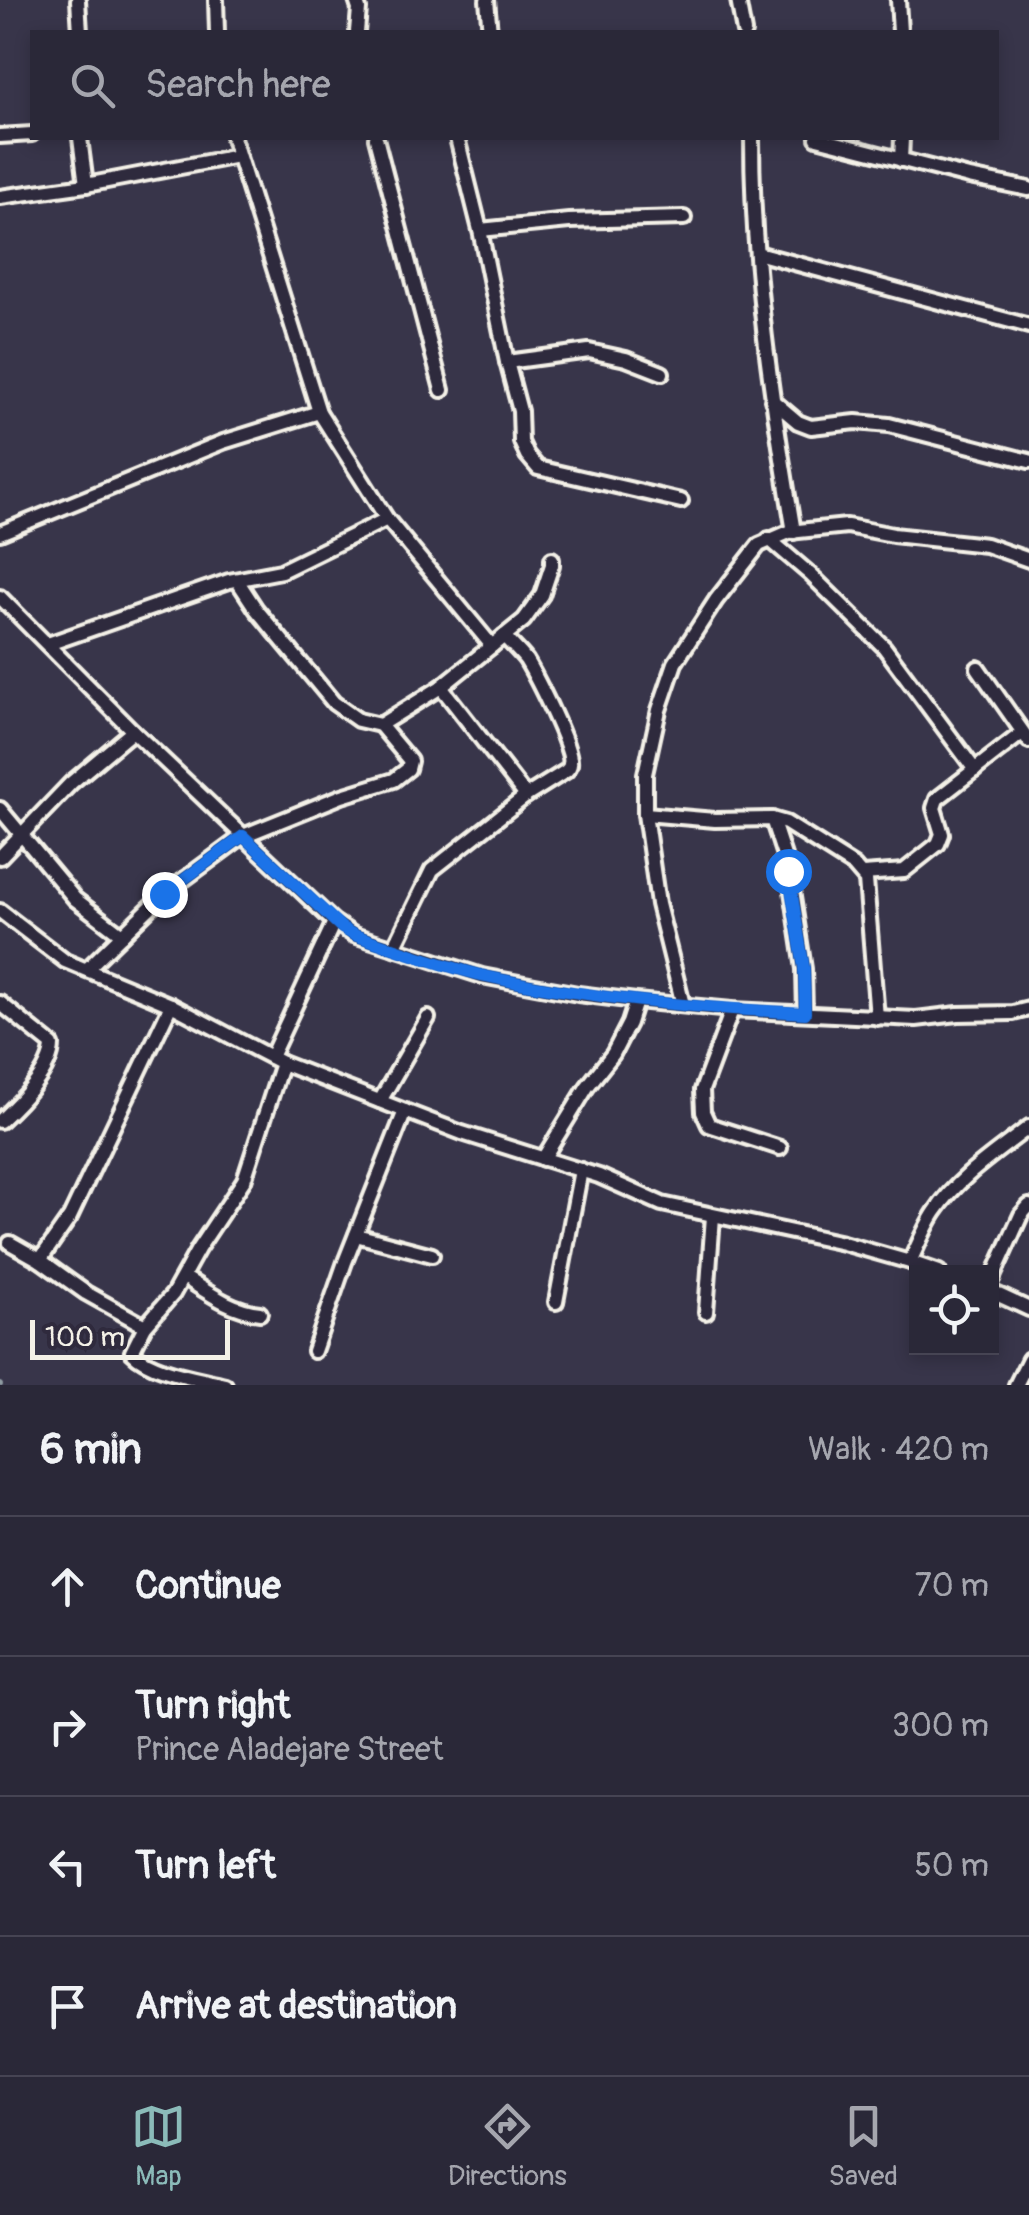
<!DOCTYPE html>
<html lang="en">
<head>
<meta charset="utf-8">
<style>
  body { margin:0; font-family:Pangolin,sans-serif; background:#363443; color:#f1f3f6 }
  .controls { position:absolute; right:30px; bottom:30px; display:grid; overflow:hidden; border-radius:0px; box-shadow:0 5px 15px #0003 }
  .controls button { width:90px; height:90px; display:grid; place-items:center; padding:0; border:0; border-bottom:2px solid #464453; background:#2a2838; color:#f1f3f6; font:50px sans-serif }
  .scale { position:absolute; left:30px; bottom:25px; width:200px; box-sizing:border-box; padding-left:10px; border:5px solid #f4f1e8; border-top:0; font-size:28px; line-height:35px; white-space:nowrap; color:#f4f1e8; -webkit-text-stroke:8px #2f2a3d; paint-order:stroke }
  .stop { position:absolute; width:30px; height:30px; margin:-22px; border:8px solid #1a73e8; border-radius:50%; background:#fff }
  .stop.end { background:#1a73e8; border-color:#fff; box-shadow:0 2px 10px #0008 }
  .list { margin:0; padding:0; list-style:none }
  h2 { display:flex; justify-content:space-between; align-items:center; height:130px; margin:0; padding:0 40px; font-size:42px }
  h2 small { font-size:32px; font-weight:400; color:#a5a6ae }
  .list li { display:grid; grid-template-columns:65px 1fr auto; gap:30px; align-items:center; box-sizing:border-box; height:140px; padding:0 40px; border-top:2px solid #464453 }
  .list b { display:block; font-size:38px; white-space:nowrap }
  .list p { margin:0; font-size:32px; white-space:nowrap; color:#a5a6ae }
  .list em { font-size:32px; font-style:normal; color:#a5a6ae }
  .icon { flex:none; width:55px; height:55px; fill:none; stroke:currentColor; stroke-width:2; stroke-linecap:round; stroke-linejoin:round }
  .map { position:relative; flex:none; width:1029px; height:1385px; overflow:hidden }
  .search { position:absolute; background:#2a2838; box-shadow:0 5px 15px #0003; left:30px; right:30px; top:30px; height:110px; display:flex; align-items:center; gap:25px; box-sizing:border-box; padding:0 35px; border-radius:0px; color:#a5a6ae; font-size:38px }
  .sheet { height:690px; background:#2a2838 }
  nav { display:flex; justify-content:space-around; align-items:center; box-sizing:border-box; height:140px; border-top:2px solid #464453; background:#2a2838; font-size:28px; color:#a5a6ae }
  nav a { display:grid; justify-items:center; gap:5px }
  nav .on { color:#8bbbb9 }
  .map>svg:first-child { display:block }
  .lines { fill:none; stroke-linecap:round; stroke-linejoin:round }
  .stream { stroke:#8f9ca2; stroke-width:4 }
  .minor-casing { stroke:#f4f1e8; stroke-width:20 }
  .minor { stroke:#2f2a3d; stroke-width:12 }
  .route { stroke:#1a73e8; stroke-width:12 }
</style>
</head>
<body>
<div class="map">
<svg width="1029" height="1385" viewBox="0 0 1029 1385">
  <rect width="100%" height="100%" fill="#38354a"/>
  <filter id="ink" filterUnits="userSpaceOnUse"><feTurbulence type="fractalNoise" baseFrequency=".01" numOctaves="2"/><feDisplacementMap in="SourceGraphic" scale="20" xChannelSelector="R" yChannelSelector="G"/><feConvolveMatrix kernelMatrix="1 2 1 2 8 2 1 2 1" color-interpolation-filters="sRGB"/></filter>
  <g filter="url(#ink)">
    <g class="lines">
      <polyline class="stream" points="0,1384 1,1385"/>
      <defs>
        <g id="minor">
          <polyline points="78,0 80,32"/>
          <polyline points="216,0 217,32"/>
          <polyline points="356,0 359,9 357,32"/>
          <polyline points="487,0 490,32"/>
          <polyline points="738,0 744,32"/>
          <polyline points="898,0 900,32"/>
          <polyline points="0,136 32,134"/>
          <polyline points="80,138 86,185"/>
          <polyline points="233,138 319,412 387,519 492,646"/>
          <polyline points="376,138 442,390"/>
          <polyline points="457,138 480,230 507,362 520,411 521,442 527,455 538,468 681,501"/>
          <path d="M 752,138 C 752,270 772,402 794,532"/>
          <polyline points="817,138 969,177 1029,189"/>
          <polyline points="901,160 902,138"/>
          <polyline points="0,197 86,185 238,156"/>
          <polyline points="480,230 569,221 684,218"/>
          <polyline points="757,253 1029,326"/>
          <polyline points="507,362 589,351 626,359 662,373"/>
          <polyline points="772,400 798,422 811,427 856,422 889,425 1029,461"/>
          <polyline points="0,533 223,442 319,412"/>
          <polyline points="769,539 811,575 884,647 975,770"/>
          <polyline points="237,580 256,609 334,703 358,720 380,725 441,687 524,620 542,595 552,565 552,559"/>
          <polyline points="0,597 133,731 334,922 354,935 482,976 578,994 636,1001 732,1010 916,1019 958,1014 1013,1013 1029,1009"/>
          <polyline points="48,644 229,581 281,571 387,519"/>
          <polyline points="978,668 1029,741"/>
          <polyline points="441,687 526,796"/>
          <polyline points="0,809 75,899 122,935"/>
          <polyline points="645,814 715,820 772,819 786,823 854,866 866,880 877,1018"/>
          <polyline points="772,819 789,871 804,969 805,1013"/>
          <polyline points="0,857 71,783 133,731"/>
          <polyline points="863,874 904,871 938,844 942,834 934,808 937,799 1022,733"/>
          <polyline points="0,911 65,961 171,1005 282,1063 405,1111 462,1133 599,1176 662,1204 843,1243 910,1262 939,1272"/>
          <path d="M 394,948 L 432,870 L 526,796 L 566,771 C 568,769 570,767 570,764 C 574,750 535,675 526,660 C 520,652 511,644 504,636"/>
          <polyline points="87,969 164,894 243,836 342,796 394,780 408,769 410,761 380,725"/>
          <path d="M 0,1003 L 52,1045 C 52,1071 19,1103 0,1121"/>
          <polyline points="683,1005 658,904 645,814 645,774 659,710 675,663 716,600 759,545 789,532 847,526 893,535 986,545 1029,560"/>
          <polyline points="732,1010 702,1090 703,1112 709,1125 780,1148"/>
          <polyline points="271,1057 334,922"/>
          <polyline points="380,1101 428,1018"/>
          <polyline points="543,1159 587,1087 613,1054 629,1023 636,1001"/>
          <polyline points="356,1235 432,1255"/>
          <polyline points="10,1243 40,1260 86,1293 145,1326"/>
          <polyline points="40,1260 70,1217 171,1005"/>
          <path d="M 910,1262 C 918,1245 925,1227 935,1212 C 958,1177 996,1153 1029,1127"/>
          <path d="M 184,1277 C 209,1293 231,1310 260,1313"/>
          <polyline points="992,1279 1021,1215 1029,1206"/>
          <polyline points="992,1292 1029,1309"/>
          <polyline points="556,1302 581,1170"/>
          <polyline points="706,1312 713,1216"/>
          <polyline points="314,1351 345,1262 405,1111"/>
          <path d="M 225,1385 C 198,1378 151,1372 132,1352 L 145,1326 L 173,1294 L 198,1249 L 244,1180 L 282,1063"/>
          <polyline points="1016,1385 1029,1359"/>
        </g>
      </defs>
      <use href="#minor" class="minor-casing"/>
      <use href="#minor" class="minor"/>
    </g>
  </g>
  <g class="lines" filter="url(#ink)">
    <path class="route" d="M 164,894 L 243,836 L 342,928 L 354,935 C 397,949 441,966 485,976 C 590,999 698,1008 805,1013 L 804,968 L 788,871"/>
  </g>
</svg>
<div class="controls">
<button><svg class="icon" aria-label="locate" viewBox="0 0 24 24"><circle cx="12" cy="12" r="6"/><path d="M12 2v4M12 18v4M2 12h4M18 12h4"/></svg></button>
</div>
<div class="scale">100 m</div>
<div class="stop" style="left:788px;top:871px"></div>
<div class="stop end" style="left:164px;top:894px"></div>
<div class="search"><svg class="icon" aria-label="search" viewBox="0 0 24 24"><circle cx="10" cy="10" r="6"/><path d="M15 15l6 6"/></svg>Search here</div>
</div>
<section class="sheet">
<h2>6 min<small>Walk · 420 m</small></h2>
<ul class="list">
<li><svg class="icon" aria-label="ahead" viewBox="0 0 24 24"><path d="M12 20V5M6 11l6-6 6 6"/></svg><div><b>Continue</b></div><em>70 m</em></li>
<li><svg class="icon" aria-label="right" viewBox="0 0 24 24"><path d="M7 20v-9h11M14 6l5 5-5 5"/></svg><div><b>Turn right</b><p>Prince Aladejare Street</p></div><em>300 m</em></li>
<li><svg class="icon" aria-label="left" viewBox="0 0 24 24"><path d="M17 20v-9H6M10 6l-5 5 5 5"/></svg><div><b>Turn left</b></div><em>50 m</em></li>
<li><svg class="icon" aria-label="arrive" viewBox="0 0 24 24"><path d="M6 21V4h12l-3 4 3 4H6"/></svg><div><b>Arrive at destination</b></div></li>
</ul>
</section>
<nav>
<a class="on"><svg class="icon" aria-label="map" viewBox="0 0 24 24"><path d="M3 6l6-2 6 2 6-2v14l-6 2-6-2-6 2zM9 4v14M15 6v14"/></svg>Map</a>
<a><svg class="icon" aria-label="directions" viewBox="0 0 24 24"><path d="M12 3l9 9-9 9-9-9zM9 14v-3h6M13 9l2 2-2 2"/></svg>Directions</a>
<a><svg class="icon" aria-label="saved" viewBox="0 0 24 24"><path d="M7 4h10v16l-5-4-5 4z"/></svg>Saved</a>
</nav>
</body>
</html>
